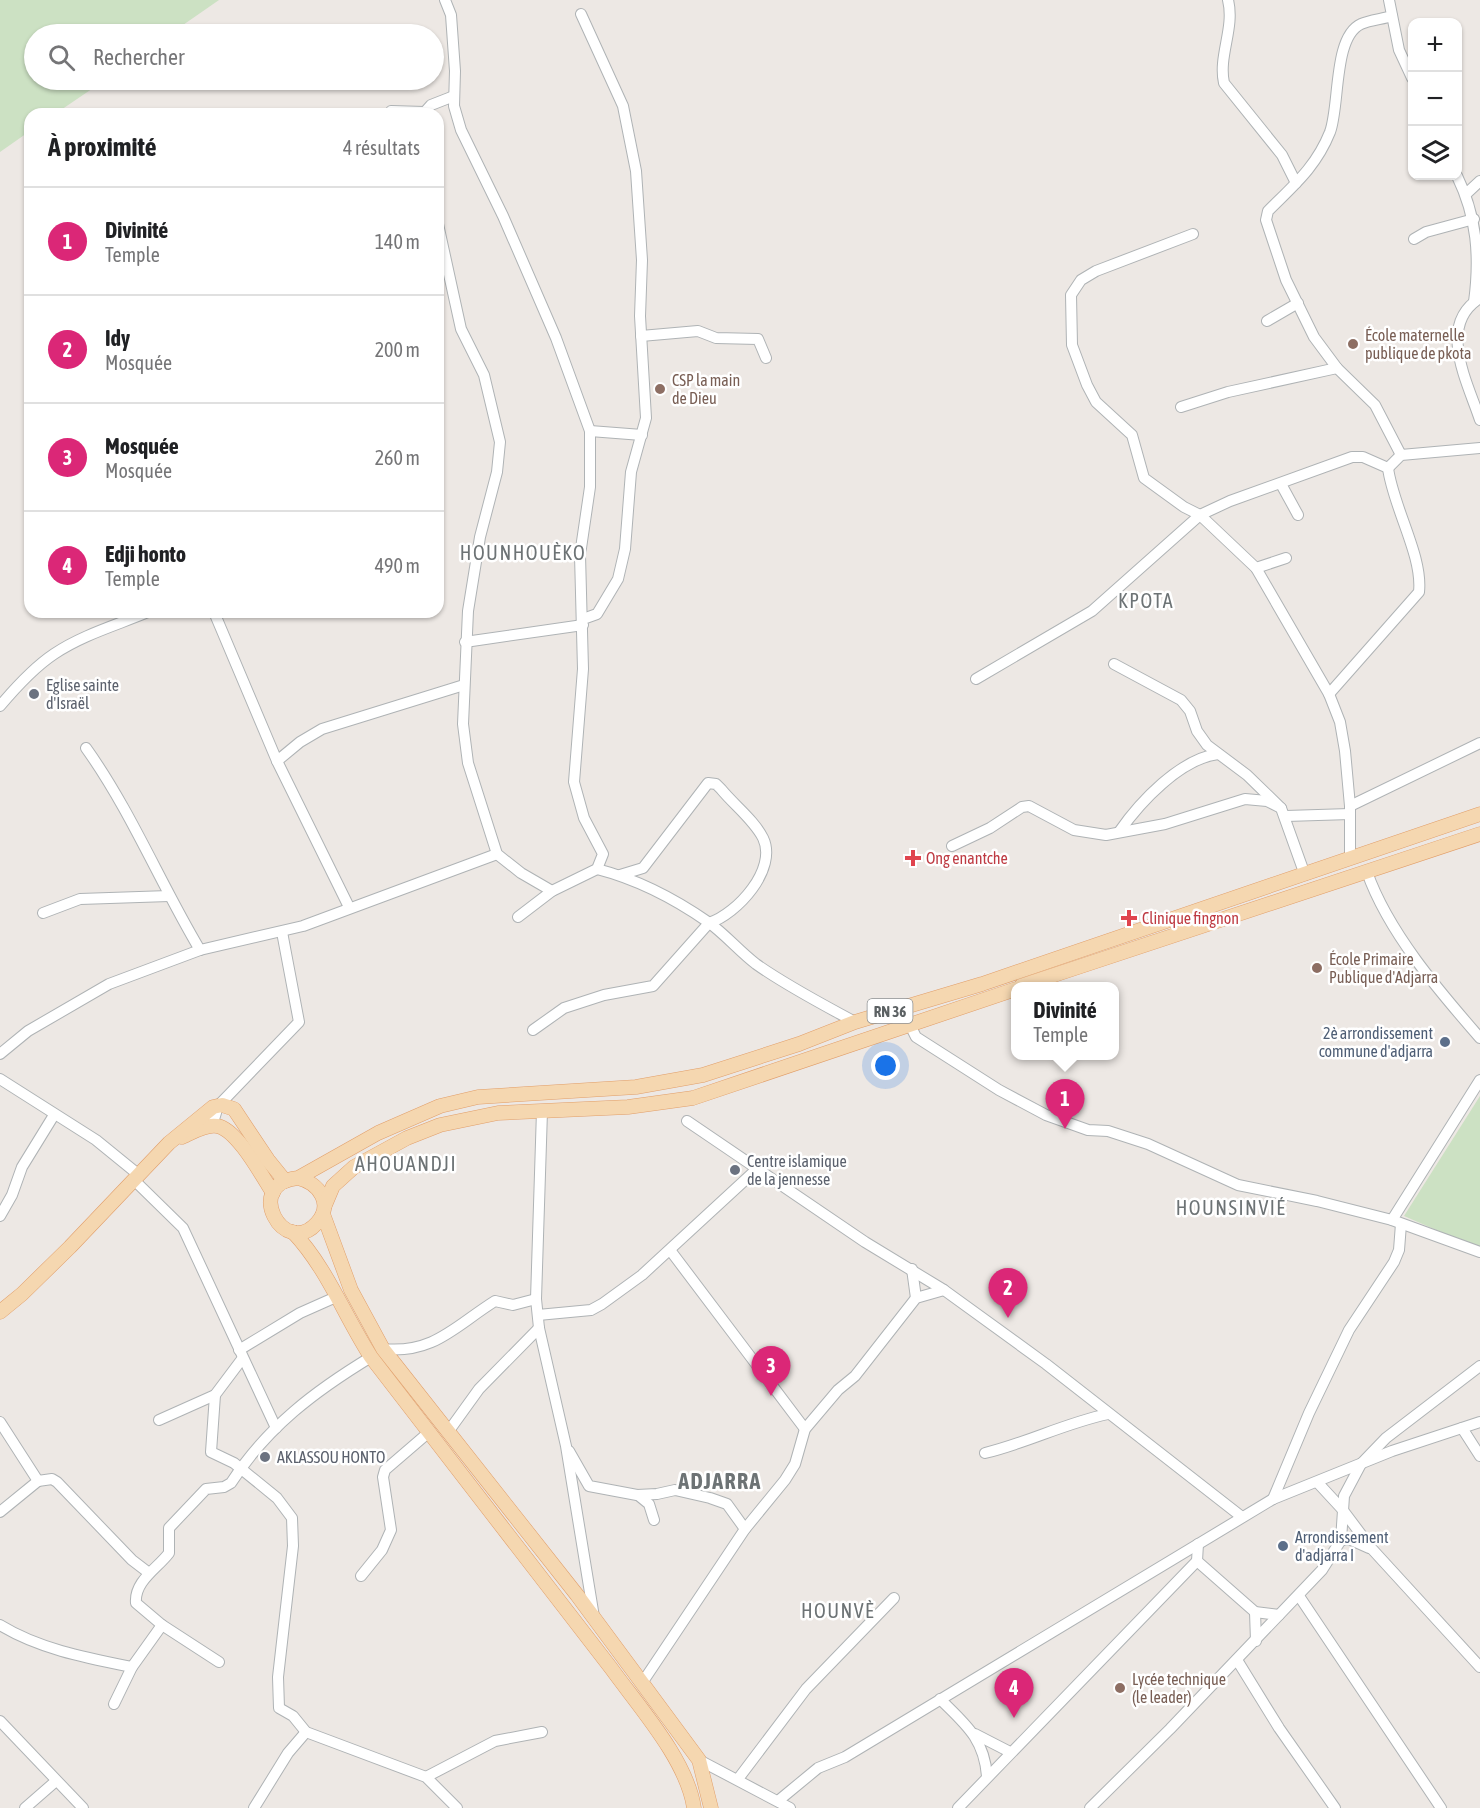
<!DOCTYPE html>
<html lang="fr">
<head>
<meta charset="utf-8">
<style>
  body { margin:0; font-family:"Asap Condensed",sans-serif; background:#f2f2f2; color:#202124 }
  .controls { position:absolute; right:18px; top:18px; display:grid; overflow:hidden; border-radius:12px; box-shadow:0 2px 4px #0004 }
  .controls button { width:54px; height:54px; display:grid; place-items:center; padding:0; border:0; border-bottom:2px solid #e0e0e0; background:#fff; color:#202124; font:30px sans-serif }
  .you { position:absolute; left:886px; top:1066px; width:21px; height:21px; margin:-15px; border:4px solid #fff; border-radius:50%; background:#1a73e8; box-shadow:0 0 0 9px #1a73e833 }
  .badge { display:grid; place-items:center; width:39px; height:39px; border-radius:50%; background:#db2777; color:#fff; font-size:20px; font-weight:700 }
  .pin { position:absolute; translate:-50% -50px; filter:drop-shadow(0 2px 3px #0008) }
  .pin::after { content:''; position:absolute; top:32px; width:21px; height:18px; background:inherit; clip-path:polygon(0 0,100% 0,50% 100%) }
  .popup { position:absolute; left:1011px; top:982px; width:108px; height:78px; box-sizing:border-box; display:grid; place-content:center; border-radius:12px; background:#fff; filter:drop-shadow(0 2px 4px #0005); font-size:20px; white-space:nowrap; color:#757577 }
  .popup b { font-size:22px; color:#202124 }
  .popup::after { content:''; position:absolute; left:50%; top:100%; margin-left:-12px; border:12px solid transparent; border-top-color:#fff }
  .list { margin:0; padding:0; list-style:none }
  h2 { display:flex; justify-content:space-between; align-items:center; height:78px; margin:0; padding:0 24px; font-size:26px }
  h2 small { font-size:20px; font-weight:400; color:#757577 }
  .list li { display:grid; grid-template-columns:39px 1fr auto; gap:18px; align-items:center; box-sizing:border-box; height:108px; padding:0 24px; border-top:2px solid #e0e0e0 }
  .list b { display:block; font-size:22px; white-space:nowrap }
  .list p { margin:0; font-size:20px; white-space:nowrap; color:#757577 }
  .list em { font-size:20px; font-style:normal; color:#757577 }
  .icon { flex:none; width:33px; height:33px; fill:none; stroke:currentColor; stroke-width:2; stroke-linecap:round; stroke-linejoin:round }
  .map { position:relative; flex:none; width:1480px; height:1808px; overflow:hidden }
  .search { position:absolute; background:#fff; box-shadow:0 2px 4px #0004; left:24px; top:24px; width:420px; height:66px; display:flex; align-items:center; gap:15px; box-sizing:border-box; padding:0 21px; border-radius:33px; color:#757577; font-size:22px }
  .panel { position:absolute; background:#fff; box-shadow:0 2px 4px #0004; left:24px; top:108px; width:420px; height:510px; border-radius:18px }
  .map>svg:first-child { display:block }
  .green { fill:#cce1c3 }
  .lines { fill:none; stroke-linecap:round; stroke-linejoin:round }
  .minor-casing { stroke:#afb3b5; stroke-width:12 }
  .major-casing { stroke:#e19e69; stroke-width:15 }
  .minor { stroke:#fff; stroke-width:10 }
  .major { stroke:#f5d7b0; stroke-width:14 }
  .education-dot { fill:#8d6e63; stroke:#fff; stroke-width:2 }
  .worship-dot { fill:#6b7280; stroke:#fff; stroke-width:2 }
  .health-dot { fill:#e0444e; stroke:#fff; stroke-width:2 }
  .service-dot { fill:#5c6f8a; stroke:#fff; stroke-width:2 }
  .labels { text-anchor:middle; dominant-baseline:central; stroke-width:5; stroke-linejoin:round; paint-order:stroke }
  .shield { fill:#fff; stroke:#8d9092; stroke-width:1.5 }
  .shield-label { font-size:15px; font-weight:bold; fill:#5c6163 }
  .education-label { font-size:16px; fill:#785e54; stroke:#fff; text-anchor:start }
  .worship-label { font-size:16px; fill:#5b616d; stroke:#fff; text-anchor:start }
  .health-label { font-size:16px; fill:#be3a42; stroke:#fff; text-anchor:start }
  .service-label { font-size:16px; fill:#4e5e75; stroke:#fff; text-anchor:end }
  .quarter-label { font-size:20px; letter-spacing:1.5px; fill:#6d7375; stroke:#fff }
  .district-label { font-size:22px; font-weight:bold; letter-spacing:1.5px; fill:#6d7375; stroke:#fff }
</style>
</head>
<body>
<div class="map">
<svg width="1480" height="1808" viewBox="0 0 1480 1808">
  <rect width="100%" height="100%" fill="#ede8e4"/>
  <g class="green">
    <polygon points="0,0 219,0 170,34 34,34 34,80 105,80 55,114 30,114 30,131 0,152"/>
    <polygon points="1480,1096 1480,1249 1404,1216"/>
  </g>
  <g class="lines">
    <defs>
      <g id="minor">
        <polyline points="445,0 451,15 455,71 454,106 461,130 503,216 556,338 590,431 590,487 580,555 583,669 574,782 584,818 603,854 597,869 552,891 518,917"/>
        <path d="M 1228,0 C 1235,28 1218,56 1224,83 L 1282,155 L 1296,183"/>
        <polyline points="1389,0 1399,50 1412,78"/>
        <polyline points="581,14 623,106 636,171 642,260 640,316 646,418 631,472 625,549 618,579 597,614 583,619"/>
        <path d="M 1392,16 C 1383,19 1370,20 1361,24 C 1333,37 1340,105 1330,132 C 1316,167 1294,185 1268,211 L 1266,220 L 1286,280 L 1314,337 L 1337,368 L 1375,405 L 1401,455"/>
        <polyline points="391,111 424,112"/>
        <polyline points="423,114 431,105 454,96"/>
        <path d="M 1457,176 C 1477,217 1480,257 1474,302"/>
        <polyline points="1466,194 1480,181"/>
        <polyline points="438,224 461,329 484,375 500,442 497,472 480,537 468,611 463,724 468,763 497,854 521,873 552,891"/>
        <polyline points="1193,234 1096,271 1081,280 1071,295 1072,345 1087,385 1096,402 1132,435 1144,478 1184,507 1200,515 1256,568 1329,694 1340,722 1345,751 1350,806 1350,858"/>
        <polyline points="1414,239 1426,232 1474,219"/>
        <path d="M 1480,298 C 1436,325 1468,383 1480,420"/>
        <polyline points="1267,321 1298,303"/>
        <polyline points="641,336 698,331 716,338 758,339 766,358"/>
        <polyline points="1181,407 1228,392 1337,368"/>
        <polyline points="590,431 642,435"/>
        <polyline points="1388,468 1401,455 1480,448"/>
        <polyline points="1281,484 1298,515"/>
        <polyline points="1256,568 1286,558"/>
        <polyline points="214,612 277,761 349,907"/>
        <polyline points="465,642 583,625"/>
        <polyline points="1114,664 1181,700 1190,711 1197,731 1207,745 1247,775 1281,808 1305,875"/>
        <polyline points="976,679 1092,611 1200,515 1230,501 1352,457 1363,457 1388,468"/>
        <path d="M 1329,694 L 1419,592 C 1423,556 1393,507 1388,468"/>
        <path d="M 0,706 C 16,687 33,668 54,654 C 82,635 117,625 148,612"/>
        <path d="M 86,748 C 131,811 160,883 200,950"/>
        <polyline points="277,761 300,742 322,729 464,685"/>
        <polyline points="1350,806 1480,743"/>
        <polyline points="1286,816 1350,814"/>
        <path d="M 1119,832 C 1140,802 1180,759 1218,754"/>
        <polyline points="952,846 990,828 1022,807 1029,806 1074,830 1106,835 1165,824 1245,799 1267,801 1281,808"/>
        <path d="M 597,869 C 636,879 675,899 708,922 C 725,934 739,951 756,964 C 787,986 822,1004 855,1022"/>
        <path d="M 1367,872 C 1388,932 1439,991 1480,1038"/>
        <polyline points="43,913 80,899 169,896"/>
        <polyline points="910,1025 916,1037 999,1090 1046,1115 1088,1130 1108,1131 1148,1144 1238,1185 1317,1201 1392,1220 1480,1252"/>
        <path d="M 533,1030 L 564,1008 L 604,995 L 653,986 L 709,923 C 737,914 778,869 763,838 C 754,820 734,805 721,789 L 716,784 L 708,783 L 643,868 L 620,875"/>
        <polyline points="0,1054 28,1031 109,984 200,950 303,926 497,854"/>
        <polyline points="0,1079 96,1140 139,1175"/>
        <polyline points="542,1111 536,1299 539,1328 566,1446 594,1617"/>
        <polyline points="687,1121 865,1242 944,1290 1046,1364 1242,1517"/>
        <polyline points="212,1126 218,1106 299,1022 282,932"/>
        <polyline points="134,1180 183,1228 276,1428"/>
        <polyline points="0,1216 12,1195 22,1167 54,1115"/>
        <polyline points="1392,1220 1480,1080"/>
        <polyline points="670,1250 805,1429"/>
        <polyline points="912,1269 916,1298"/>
        <polyline points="538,1315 591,1310 602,1304 642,1275 757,1169"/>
        <path d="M 383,1349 C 434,1354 455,1326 495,1301 L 513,1305 L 536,1299"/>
        <polyline points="239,1350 300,1313 336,1297"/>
        <polyline points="215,1395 211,1452 234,1463 277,1498 292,1518 293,1546 278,1677 279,1708 293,1716 306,1732 426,1777 457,1808"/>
        <polyline points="159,1420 215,1395 242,1359"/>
        <polyline points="0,1422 38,1481 52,1479 57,1482 132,1560 149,1573"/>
        <polyline points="1462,1428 1480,1456"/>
        <polyline points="448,1432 479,1389 539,1328"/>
        <polyline points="569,1451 589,1486 637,1495 657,1494 675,1490 710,1498 727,1504 745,1529"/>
        <path d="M 985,1453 C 1027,1443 1065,1423 1108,1414"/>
        <polyline points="1318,1483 1342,1509 1372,1549 1480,1667"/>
        <polyline points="638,1495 649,1504 654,1520"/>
        <polyline points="1273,1499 1309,1413 1349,1330 1394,1262 1399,1250 1401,1224"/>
        <polyline points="0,1512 38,1481"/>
        <polyline points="1341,1540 1351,1540 1369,1548"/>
        <polyline points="1198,1544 1197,1561 1255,1612 1279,1615"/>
        <polyline points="361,1576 382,1550 391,1530 383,1477 385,1470 428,1433"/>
        <polyline points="1299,1596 1441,1808"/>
        <polyline points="1255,1612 1256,1641"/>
        <path d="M 0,1625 C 39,1649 87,1658 132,1667"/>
        <polyline points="1237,1660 1279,1728 1335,1808"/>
        <path d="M 219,1662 L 162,1625 L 136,1603 C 134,1581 158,1568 169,1553 L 169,1528 L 206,1489 L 224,1487 L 231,1483 C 267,1427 315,1391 371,1357"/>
        <polyline points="642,1683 745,1529 785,1480 795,1464 805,1429 838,1390 855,1376 916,1298 944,1290"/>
        <path d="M 940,1699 C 965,1724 984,1738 987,1776"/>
        <polyline points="114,1704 132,1667 162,1625"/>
        <polyline points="0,1721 83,1808"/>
        <polyline points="975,1734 1010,1752"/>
        <polyline points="699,1760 790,1808"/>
        <polyline points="426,1777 495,1741 542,1732"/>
        <polyline points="738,1779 806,1689 894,1598"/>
        <polyline points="778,1801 818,1768 845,1757 1273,1499 1392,1451 1480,1422"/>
        <polyline points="25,1808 56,1781"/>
        <polyline points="254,1808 288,1753 306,1732"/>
        <polyline points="958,1808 1197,1561"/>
        <polyline points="1090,1808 1170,1729 1322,1570 1341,1540 1344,1496 1361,1464 1386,1438 1480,1366"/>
      </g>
      <g id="major">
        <polyline points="1021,986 1480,834"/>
        <path d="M 182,1137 C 192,1133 205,1124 217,1126 C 237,1129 262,1176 273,1193"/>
        <path d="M 298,1178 C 319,1183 334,1204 317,1223 C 284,1260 242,1183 298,1178 L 378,1133 L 440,1106 L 478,1097 L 636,1087 L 703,1075 L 799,1044 L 855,1022 L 982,984 L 1480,814"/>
        <polyline points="325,1205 333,1186 354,1167 407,1138 440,1125 498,1113 628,1107 693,1098 1016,989"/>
        <polyline points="323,1214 351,1290 383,1349 577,1595 699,1760 711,1808"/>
        <path d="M 293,1232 C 327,1268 344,1315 371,1357 L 611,1668 C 639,1707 687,1760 694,1808"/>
        <polyline points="0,1312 22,1294 70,1247 169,1143 213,1107 222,1105 234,1109 268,1160 285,1181"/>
      </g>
    </defs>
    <use href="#minor" class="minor-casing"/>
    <use href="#major" class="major-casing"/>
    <use href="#minor" class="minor"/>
    <use href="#major" class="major"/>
  </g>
  <g class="education-dot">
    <circle cx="1353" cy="344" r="6"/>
    <circle cx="660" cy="389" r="6"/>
    <circle cx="1317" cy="968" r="6"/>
    <circle cx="1120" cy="1688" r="6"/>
  </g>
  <g class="worship-dot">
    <circle cx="34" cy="694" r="6"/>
    <circle cx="735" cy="1170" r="6"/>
    <circle cx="265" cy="1457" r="6"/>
  </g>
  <g class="health-dot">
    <path d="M910 849h6v6h6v6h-6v6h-6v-6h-6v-6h6z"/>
    <path d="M1126 909h6v6h6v6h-6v6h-6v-6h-6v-6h6z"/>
  </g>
  <g class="service-dot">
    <circle cx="1445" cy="1042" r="6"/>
    <circle cx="1283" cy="1546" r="6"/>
  </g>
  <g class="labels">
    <rect class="shield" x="867.5" y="999" width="45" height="24" rx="4.5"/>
    <g class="shield-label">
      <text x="890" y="1011">RN 36</text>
    </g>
    <g class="education-label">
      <text x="1365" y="335">École maternelle<tspan x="1365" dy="18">publique de pkota</tspan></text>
      <text x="672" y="380">CSP la main<tspan x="672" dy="18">de Dieu</tspan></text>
      <text x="1329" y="959">École Primaire<tspan x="1329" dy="18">Publique d'Adjarra</tspan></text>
      <text x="1132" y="1679">Lycée technique<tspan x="1132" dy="18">(le leader)</tspan></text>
    </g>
    <g class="worship-label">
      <text x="46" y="685">Eglise sainte<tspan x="46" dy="18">d'Israël</tspan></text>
      <text x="747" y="1161">Centre islamique<tspan x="747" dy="18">de la jennesse</tspan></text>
      <text x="277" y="1457">AKLASSOU HONTO</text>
    </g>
    <g class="health-label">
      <text x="926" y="858">Ong enantche</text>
      <text x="1142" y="918">Clinique fingnon</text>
    </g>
    <g class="service-label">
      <text x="1433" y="1033">2è arrondissement<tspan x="1433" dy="18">commune d'adjarra</tspan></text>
      <text x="1295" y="1537" text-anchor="start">Arrondissement<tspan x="1295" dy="18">d'adjarra I</tspan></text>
    </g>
    <g class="quarter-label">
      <text x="523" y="552">HOUNHOUÈKO</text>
      <text x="1146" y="600">KPOTA</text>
      <text x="406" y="1163">AHOUANDJI</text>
      <text x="1231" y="1207">HOUNSINVIÉ</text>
      <text x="838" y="1610">HOUNVÈ</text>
    </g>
    <g class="district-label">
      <text x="720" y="1481">ADJARRA</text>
    </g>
  </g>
</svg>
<div class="controls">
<button>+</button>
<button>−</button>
<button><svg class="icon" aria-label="layers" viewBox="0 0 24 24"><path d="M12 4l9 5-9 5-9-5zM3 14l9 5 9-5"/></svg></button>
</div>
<div class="you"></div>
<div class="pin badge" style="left:1065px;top:1129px">1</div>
<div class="popup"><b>Divinité</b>Temple</div>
<div class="pin badge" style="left:1008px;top:1318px">2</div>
<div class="pin badge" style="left:771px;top:1396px">3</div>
<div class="pin badge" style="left:1014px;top:1718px">4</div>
<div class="search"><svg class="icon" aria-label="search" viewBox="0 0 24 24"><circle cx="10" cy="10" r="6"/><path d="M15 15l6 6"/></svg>Rechercher</div>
<section class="panel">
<h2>À proximité<small>4 résultats</small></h2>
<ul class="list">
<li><span class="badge">1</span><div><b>Divinité</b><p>Temple</p></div><em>140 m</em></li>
<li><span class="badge">2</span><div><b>Idy</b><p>Mosquée</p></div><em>200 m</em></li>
<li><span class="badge">3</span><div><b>Mosquée</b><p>Mosquée</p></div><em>260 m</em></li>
<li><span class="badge">4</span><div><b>Edji honto</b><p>Temple</p></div><em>490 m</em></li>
</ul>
</section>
</div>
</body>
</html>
